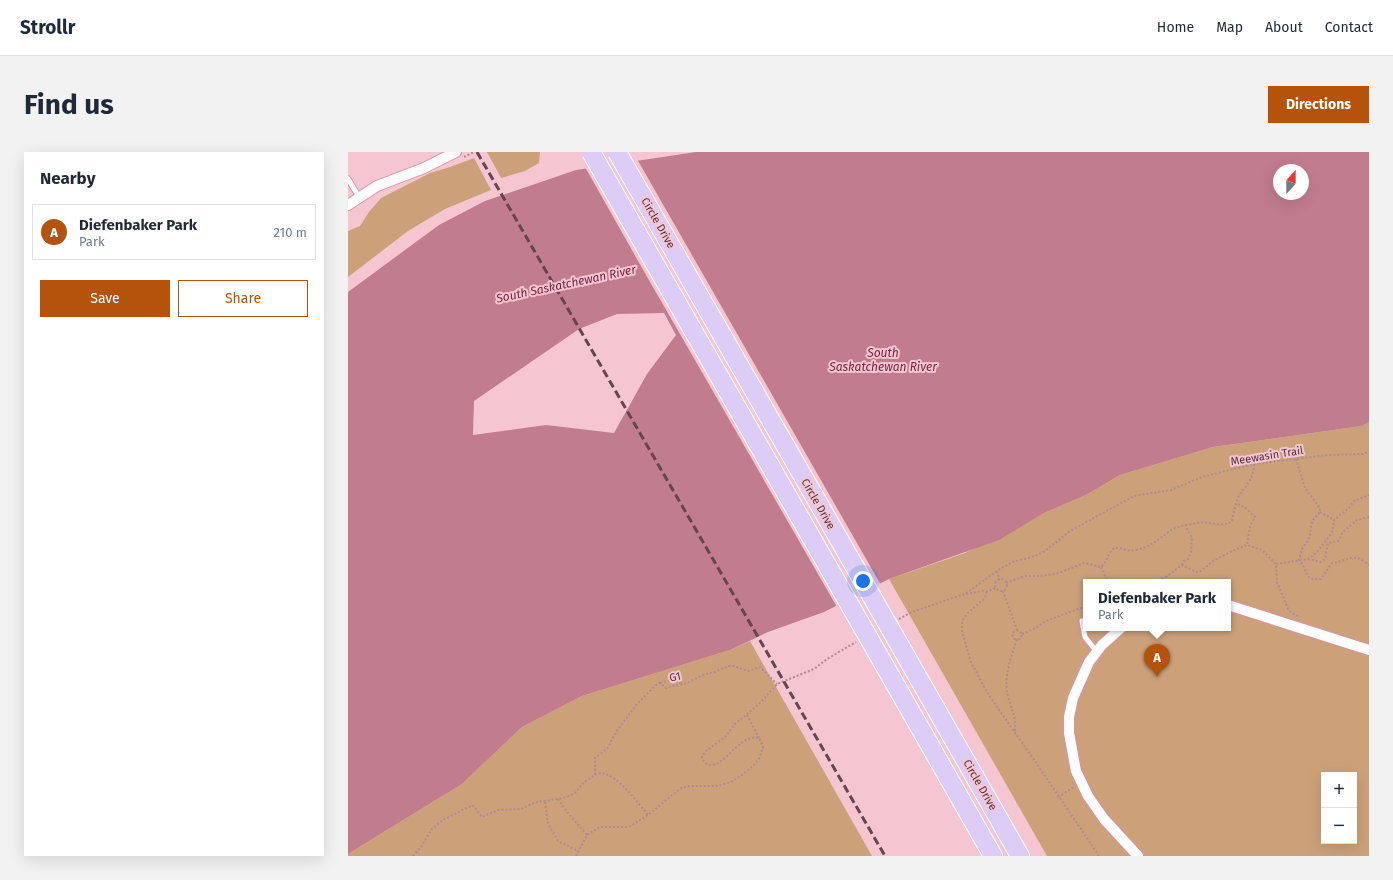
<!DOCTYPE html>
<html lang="en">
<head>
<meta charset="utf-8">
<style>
  body { margin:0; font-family:"Fira Sans",sans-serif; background:#f2f2f3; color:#1f2937 }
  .controls { position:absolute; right:12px; bottom:12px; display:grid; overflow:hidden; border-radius:0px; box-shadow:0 4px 16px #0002 }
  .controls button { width:36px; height:36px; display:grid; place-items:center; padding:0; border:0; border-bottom:1px solid #e0e1e3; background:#fff; color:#1f2937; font:20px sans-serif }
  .compass { position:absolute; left:925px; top:12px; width:36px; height:36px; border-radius:50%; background:#fff; box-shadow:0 4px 16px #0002; rotate:21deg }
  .you { position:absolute; left:515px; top:429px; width:14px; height:14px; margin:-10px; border:3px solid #fff; border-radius:50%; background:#1a73e8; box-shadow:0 0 0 6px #1a73e833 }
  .badge { display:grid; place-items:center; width:26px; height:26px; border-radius:50%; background:#b45309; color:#fff; font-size:13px; font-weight:700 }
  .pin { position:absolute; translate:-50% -33px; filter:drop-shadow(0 1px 2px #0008) }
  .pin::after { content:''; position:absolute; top:21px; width:14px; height:12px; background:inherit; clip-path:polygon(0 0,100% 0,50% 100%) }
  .popup { position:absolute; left:735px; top:427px; width:148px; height:52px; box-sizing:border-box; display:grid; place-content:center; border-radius:0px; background:#fff; filter:drop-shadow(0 1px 3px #0005); font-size:13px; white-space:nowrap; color:#747a83 }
  .popup b { font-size:15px; color:#1f2937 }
  .popup::after { content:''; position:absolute; left:50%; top:100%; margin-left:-8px; border:8px solid transparent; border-top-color:#fff }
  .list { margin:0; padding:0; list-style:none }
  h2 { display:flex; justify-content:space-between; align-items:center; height:52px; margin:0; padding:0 16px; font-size:17px }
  h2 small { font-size:13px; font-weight:400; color:#747a83 }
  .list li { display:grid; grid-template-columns:26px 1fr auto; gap:12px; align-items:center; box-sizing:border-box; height:56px; margin:0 8px 8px; padding:0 8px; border:1px solid #e0e1e3; border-radius:0px }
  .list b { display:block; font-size:15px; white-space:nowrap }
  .list p { margin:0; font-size:13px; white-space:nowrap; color:#747a83 }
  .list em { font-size:13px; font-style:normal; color:#747a83 }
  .actions { display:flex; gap:8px; padding:12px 16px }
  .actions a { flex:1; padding:9px 0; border:1px solid #b45309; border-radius:0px; text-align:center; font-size:14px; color:#b45309 }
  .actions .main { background:#b45309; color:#fff }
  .map { position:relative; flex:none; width:1021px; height:704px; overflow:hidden; border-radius:0px }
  header { display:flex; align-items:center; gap:24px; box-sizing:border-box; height:56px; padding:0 20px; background:#fff; border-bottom:1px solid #e0e1e3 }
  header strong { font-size:19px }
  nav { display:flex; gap:22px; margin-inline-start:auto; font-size:14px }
  .intro { display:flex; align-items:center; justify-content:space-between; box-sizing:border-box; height:96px; padding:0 24px }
  h1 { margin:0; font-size:28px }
  .button { padding:10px 18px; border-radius:0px; background:#b45309; color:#fff; font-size:14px; font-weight:700 }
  main { display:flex; gap:24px; padding:0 24px }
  aside { flex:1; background:#fff; border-radius:0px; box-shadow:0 4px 16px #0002 }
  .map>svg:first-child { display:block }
  .green { fill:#cca17a; fill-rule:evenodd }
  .water { fill:#c17c8e; fill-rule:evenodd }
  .pier { fill:#f5c6d1 }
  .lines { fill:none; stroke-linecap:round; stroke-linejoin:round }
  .service-casing { stroke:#dd92a5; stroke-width:7 }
  .minor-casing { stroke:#dd92a5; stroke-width:12 }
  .motorway-casing { stroke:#fff; stroke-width:20 }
  .path { stroke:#b28993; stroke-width:2; stroke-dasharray:2 2; stroke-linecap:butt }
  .service { stroke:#fff; stroke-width:5 }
  .minor { stroke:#fff; stroke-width:10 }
  .motorway { stroke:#dcccf6; stroke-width:18 }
  .rail { stroke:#67454e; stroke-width:3; stroke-dasharray:8 4; stroke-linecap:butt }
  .motorway-bridge-casing { stroke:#fff; stroke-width:20; stroke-linecap:butt }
  .motorway-bridge { stroke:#dcccf6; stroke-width:18 }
  .labels { text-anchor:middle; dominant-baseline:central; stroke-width:4; stroke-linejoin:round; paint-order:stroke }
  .street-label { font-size:11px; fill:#52323a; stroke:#f5c6d1 }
  .water-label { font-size:12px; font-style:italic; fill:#75223f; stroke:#f5c6d1 }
</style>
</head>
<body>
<header>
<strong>Strollr</strong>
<nav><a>Home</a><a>Map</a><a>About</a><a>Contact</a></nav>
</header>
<div class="intro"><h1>Find us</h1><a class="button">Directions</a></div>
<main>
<aside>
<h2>Nearby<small></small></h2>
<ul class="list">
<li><span class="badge">A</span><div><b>Diefenbaker Park</b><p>Park</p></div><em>210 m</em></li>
</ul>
<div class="actions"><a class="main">Save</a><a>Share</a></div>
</aside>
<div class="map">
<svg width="1021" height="704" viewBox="0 0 1021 704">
  <rect width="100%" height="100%" fill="#f5c6d1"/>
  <g class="green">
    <polygon points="139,0 192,0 191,11 177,19 153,26"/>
    <polygon points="126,6 143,38 97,57 60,79 0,125 0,79 12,74 21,60 33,46 82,21 102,15"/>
    <path d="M 1021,270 L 1021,704 L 699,704 L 541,427 L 617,401 L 694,362 L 740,342 L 772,323 L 865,295 L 1014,274 ZM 738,430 L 880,430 L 880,476 L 738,476 ZM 976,623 L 1006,623 L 1006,689 L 976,689 Z"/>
    <polygon points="402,489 524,704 0,704 0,702 114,632 174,575 234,544 382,498"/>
  </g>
  <path class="water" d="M 348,0 L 1021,0 L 1021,270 L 1014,274 L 865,295 L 772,323 L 740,342 L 694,362 L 651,388 L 541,427 L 476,460 L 420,480 L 382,498 L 234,544 L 174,575 L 114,632 L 0,702 L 0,140 L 91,73 L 137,49 L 228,18 ZM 931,18 L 955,18 L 955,42 L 931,42 ZM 316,161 L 328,183 L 299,222 L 266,281 L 198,273 L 125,283 L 126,249 L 231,177 L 269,162 Z"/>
  <polygon class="pier" points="289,7 533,433 489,455 298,123 237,15"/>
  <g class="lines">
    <defs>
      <g id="service">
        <polyline points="0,27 11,45"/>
        <polyline points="734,469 737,485 749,500"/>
      </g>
      <g id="minor">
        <polyline points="0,53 29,34 76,16 108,0"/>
        <polyline points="880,453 1021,498"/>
        <polyline points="773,476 754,493 741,510 725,546 721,565 721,581 728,619 740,644 756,667 790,704"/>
      </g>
      <g id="motorway">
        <polyline points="551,492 672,704"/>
        <polyline points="531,504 645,704"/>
      </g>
    </defs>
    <use href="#service" class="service-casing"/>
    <use href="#minor" class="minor-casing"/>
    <use href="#motorway" class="motorway-casing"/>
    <g class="path">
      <polyline points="116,5 126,0"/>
      <path d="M 948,307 L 957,336 L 972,356 L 972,360 L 965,368 L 963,374 L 962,385 L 954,397 L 951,408 C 957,414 957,422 963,427 L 973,427 L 984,411 C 992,411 1001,404 1010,406 C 1013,407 1018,411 1021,413"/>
      <polyline points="890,352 899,357 907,365 906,367 902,374 899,393"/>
      <polyline points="972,360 986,368"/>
      <polyline points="960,407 973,410 977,407 980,391 990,389 995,380 1009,368 1021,365"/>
      <polyline points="928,412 960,407 968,401 980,386 985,378 986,368 1000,357 1006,349 1021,343"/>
      <polyline points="834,413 836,409 840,407 843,400 844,385 837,374"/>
      <polyline points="753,415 760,430"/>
      <polyline points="649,419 651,428"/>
      <circle cx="653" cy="433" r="6"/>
      <polyline points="811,430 834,413 848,420 853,419 865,409 884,399 899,393 914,398 928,412 929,430 941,459 952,465"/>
      <path d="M 658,431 L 677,424 L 692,424 L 711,421 L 736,411 L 753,415 C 760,409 759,402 766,396 C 773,395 780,400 787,398 C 802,396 810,387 822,379 C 829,374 840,373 849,371 C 861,368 873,377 884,369 C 885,361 888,351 891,344 C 898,333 906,327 906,312"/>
      <polyline points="655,439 669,478"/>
      <polyline points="638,440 648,436"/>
      <polyline points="618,442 635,439 638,440 637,446 620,461 616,466 614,472 614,480 623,510 640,542 689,612 751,704"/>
      <polyline points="551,467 564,460 617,442 653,416 665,410 687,404 697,399 722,379 786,344 823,338 854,325 906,312 980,303 1015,302 1021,300"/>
      <circle cx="669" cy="483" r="4.5"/>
      <polyline points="674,482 686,477 700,468 733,456 738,456"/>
      <path d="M 312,531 C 321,527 327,528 335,531"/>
      <polyline points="399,563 411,586"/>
      <path d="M 667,579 C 668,566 664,557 660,545 C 655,525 663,506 669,487"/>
      <path d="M 247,623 C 247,622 253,621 253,621 C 269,622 290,651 300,663"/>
      <polyline points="710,645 726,635"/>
      <polyline points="210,647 219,660 239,683"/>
      <polyline points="197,650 200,672 210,689 230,699"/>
      <polyline points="65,704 72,696 84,677 95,668 120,655 126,654 134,665 150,658 173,657 188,650 210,647 219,645 227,641 236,630 247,623 247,606 259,597 268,580 289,552 308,533 312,531 318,536 328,533 337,532 357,522 367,520 380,514 386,514 400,519 412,515 429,532"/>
      <path d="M 228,704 L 239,683 L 252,675 L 281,675 L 300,663 L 333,636 L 342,634 L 370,634 L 383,630 L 394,623 L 407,612 L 412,605 L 415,594 L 411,586 C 389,580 370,630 354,607 L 354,604 L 358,599 L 378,584 L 387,572 L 413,550 L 429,532 L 466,517 L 479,507 L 508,490"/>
    </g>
    <use href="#service" class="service"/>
    <use href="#minor" class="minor"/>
    <use href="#motorway" class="motorway"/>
    <polyline class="rail" points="129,0 537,704"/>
    <defs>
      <g id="motorway-bridge">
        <polyline points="243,0 531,504"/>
        <polyline points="269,0 551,492"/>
      </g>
    </defs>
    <use href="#motorway-bridge" class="motorway-bridge-casing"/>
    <use href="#motorway-bridge" class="motorway-bridge"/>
  </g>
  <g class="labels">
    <g class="street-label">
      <text transform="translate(310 71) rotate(60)">Circle Drive</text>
      <text transform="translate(919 304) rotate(-9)">Meewasin Trail</text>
      <text transform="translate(470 352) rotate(60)">Circle Drive</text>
      <text transform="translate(327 525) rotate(-13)">G1</text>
      <text transform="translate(632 633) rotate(60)">Circle Drive</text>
    </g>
    <g class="water-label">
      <text transform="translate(218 132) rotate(-12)">South Saskatchewan River</text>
      <text x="535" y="201">South<tspan x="535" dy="14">Saskatchewan River</tspan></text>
    </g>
  </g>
</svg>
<div class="controls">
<button>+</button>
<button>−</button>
</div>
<svg class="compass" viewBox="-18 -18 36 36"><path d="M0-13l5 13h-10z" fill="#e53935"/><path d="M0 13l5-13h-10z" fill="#747a83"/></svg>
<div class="you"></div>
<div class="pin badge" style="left:809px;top:525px">A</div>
<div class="popup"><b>Diefenbaker Park</b>Park</div>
</div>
</main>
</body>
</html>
